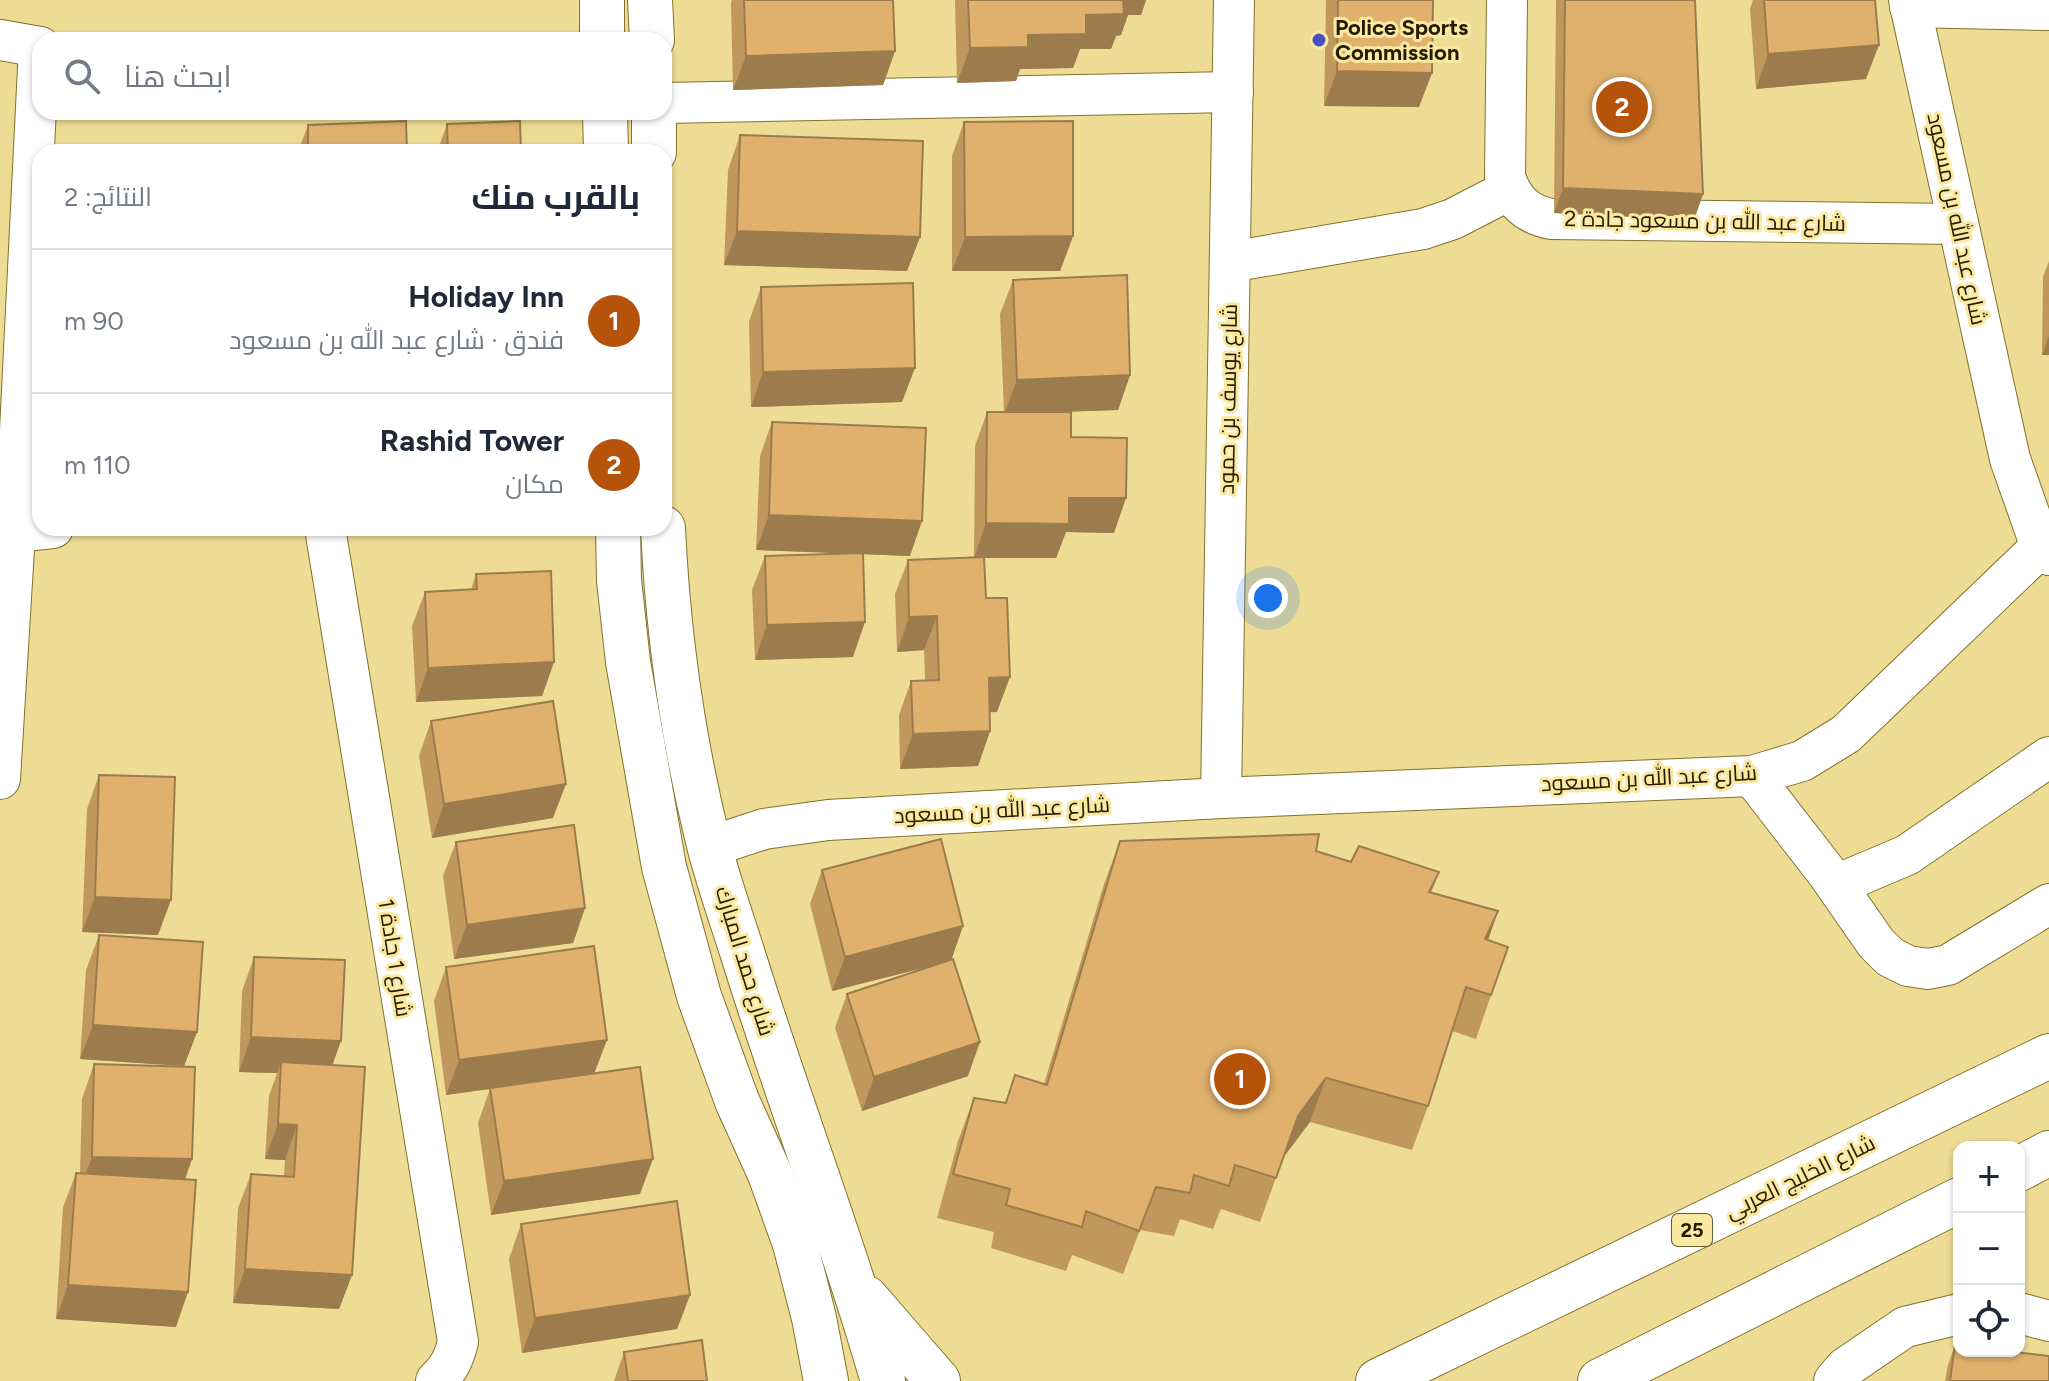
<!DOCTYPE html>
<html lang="ar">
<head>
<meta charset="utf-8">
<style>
  body { margin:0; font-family:Figtree,Cairo,sans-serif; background:#f6f6f7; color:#1f2937; direction:rtl }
  .controls { position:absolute; right:24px; bottom:24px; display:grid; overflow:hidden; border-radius:16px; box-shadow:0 2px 6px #0004 }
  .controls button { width:72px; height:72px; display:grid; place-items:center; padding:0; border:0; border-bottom:2px solid #e0e1e3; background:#fff; color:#1f2937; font:40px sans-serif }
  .you { position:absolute; left:1268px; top:598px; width:28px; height:28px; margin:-20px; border:6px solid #fff; border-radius:50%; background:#1a73e8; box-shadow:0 0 0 12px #1a73e833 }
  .badge { display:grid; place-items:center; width:52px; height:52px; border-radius:50%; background:#b45309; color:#fff; font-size:26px; font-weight:700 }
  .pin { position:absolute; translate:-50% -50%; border:4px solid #fff; box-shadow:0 2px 8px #0006 }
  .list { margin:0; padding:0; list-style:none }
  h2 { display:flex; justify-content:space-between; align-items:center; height:104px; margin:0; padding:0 32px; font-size:34px }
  h2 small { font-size:26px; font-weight:400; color:#747a83 }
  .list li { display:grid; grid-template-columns:52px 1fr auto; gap:24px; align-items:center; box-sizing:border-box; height:144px; padding:0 32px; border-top:2px solid #e0e1e3 }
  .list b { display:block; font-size:30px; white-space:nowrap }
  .list p { margin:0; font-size:26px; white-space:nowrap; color:#747a83 }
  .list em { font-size:26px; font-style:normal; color:#747a83 }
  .icon { flex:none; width:44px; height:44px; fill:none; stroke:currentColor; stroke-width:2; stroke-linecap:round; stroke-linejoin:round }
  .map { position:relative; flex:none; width:2049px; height:1381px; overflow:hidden; direction:ltr }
  .search { position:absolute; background:#fff; box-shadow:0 2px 6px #0004; left:32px; top:32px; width:640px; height:88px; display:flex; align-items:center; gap:20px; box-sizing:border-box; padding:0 28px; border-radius:24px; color:#747a83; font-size:30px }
  .panel { position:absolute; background:#fff; box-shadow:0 2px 6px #0004; left:32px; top:144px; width:640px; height:392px; border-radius:24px; direction:rtl }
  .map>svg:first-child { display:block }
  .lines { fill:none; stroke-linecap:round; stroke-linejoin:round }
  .minor-casing { stroke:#82722b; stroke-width:42 }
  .major-casing { stroke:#82722b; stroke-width:46 }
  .minor { stroke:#fff; stroke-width:40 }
  .major { stroke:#fff; stroke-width:44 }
  .wall { fill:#c0985e }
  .shaded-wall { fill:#9c7c4c }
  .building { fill:#dfb16d; stroke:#9c7c4c; stroke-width:2 }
  .poi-dot { fill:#4a4ec4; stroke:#fbe9a2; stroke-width:3 }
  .labels { text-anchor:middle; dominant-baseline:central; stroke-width:6; stroke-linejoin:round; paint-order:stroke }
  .shield { fill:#fbe9a2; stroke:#645a31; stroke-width:2 }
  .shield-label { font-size:20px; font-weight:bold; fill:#231c01 }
  .poi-label { font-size:22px; font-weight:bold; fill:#231c01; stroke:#fbe9a2; text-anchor:start }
  .street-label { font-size:22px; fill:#231c01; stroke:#fbe9a2 }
</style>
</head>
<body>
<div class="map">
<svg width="2049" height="1381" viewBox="0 0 2049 1381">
  <rect width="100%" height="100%" fill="#eedc95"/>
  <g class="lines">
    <defs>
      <g id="minor">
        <path d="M 1507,0 L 1505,177 C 1513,201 1526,214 1551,219 L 1958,224"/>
        <polyline points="1909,0 2010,459 2041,547 2049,555"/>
        <polyline points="1910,7 2049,10"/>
        <polyline points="0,40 40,47"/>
        <polyline points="664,103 1233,92"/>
        <polyline points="1230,262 1423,229 1453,219 1509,190"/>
        <path d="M 325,528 L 458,1342 C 454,1358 449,1369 436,1381"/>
        <polyline points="0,530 15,532 53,528"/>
        <polyline points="1752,776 1828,874 1876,943 1890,957 1908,966 1928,969 1948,965 2049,904"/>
        <polyline points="0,779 15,532 39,47"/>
        <polyline points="1221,798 1234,0"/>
        <polyline points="709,847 764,829 828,820 1221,798 1752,776 1802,761 1846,734 2041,547"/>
        <polyline points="1836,885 1907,855 2049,757"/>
        <polyline points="2019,1313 2049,1321"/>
        <polyline points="1834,1381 1845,1368 1905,1327 1959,1314"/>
      </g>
      <g id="major">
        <polyline points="602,0 602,40"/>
        <polyline points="650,0 652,40"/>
        <polyline points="605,112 606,152"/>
        <polyline points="654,112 654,152"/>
        <polyline points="618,528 619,580 628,662 664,867 699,996 737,1101 770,1174 795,1244 814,1318 826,1381"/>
        <path d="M 663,528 C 668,635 683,741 709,845 C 719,884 733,923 745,961 C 789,1102 842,1239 883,1381"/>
        <polyline points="2019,1169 2049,1153"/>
        <polyline points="866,1298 938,1381"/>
        <polyline points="1378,1381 2049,1056"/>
        <polyline points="1600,1381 1959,1200"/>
      </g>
    </defs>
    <use href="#minor" class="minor-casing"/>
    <use href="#major" class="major-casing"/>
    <use href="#minor" class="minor"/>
    <use href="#major" class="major"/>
  </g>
  <g class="wall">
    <polygon points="732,0 893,0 895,51 883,85 733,90 731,3"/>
    <polygon points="955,0 1146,0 1141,15 1128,15 1121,35 1116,36 1111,49 1080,49 1073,68 1020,69 1016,81 957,83"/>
    <polygon points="1326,0 1433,0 1419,107 1324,106"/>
    <polygon points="1556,0 1695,0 1703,194 1694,220 1554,213"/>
    <polygon points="1753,0 1875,0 1866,79 1756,89 1750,9"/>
    <polygon points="964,122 1073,236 1060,271 952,271 952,156"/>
    <polygon points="447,124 521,152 437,152"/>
    <polygon points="308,125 308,152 298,152"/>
    <polygon points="740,135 920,237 907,271 724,265 728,170"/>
    <polygon points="2049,261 2049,355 2042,355 2043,277"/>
    <polygon points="1013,280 1130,375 1118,410 1051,412 1071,437 1114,533 1066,532 1056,558 984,558 986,598 997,712 990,712 990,731 978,766 900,769 899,715 911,681 925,680 924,650 897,652 895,594 908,560 974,557 975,446 987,412 1004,412 1000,314"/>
    <polygon points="761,287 902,402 751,407 749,322"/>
    <polygon points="772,422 910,556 863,554 853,657 755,660 752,590 765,556 849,553 756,550 760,456"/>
    <polygon points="476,574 554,662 542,696 416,702 412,626 425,592 471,590"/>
    <polygon points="431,721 553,818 432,838 419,756"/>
    <polygon points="99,775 158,935 82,932 87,809"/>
    <polygon points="1120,841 1316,851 1351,862 1439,872 1431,893 1488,940 1491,995 1476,1039 1452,1031 1428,1106 1412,1150 1310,1122 1283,1158 1260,1222 1221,1209 1213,1229 1180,1219 1174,1236 1140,1230 1123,1274 1072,1255 1066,1271 991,1248 994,1232 937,1218 958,1141 974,1098 1005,1103 1015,1075 1044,1084 1104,884"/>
    <polygon points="456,842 585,908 573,943 454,959 443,876"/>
    <polygon points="822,870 951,959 968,1076 862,1111 835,1028 847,994 935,965 832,991 810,904"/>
    <polygon points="99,935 197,1032 184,1066 192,1159 185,1180 176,1327 56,1319 63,1207 76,1173 80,1173 82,1099 94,1064 182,1066 80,1059 86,970"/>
    <polygon points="254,957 333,1065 352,1275 339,1309 233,1303 238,1208 251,1174 284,1176 285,1160 265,1159 269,1096 277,1073 239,1072 242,991"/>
    <polygon points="446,967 595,1073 640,1194 491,1215 478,1123 490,1089 446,1095 434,1001"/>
    <polygon points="521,1224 690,1295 677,1329 522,1353 509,1259"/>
    <polygon points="1955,1345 2049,1381 1945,1381 1948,1365"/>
    <polygon points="624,1352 707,1381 614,1381"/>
  </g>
  <g class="shaded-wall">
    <polygon points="1126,0 1146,0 1141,15 1128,15 1121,35 1116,36 1111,49 1080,49 1073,68 1020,69 1016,81 957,83 970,48 1028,35"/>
    <polygon points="1879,45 1866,79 1756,89 1768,54"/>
    <polygon points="895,51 883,85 733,90 746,56"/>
    <polygon points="1337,71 1432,73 1419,107 1324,106"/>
    <polygon points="1563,188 1703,194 1694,220 1554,213"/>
    <polygon points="737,231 920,237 907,271 724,265"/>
    <polygon points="1073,236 1060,271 952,271 965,237"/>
    <polygon points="2049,336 2049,355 2042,355"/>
    <polygon points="915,368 902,402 751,407 763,372"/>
    <polygon points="1130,375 1118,410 1004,414 1017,380"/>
    <polygon points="1069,498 1126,498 1114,533 1066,532 1056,558 974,558 986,523"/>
    <polygon points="769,515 922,521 910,556 756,550"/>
    <polygon points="937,616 924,650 897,652 909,617"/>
    <polygon points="865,622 853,657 755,660 767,625"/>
    <polygon points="554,662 542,696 416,702 428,668"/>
    <polygon points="1010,677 997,712 976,713 989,678"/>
    <polygon points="990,731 978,766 900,769 913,734"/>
    <polygon points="566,784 553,818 432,838 444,804"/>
    <polygon points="95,897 171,900 158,935 82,932"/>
    <polygon points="585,908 573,943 454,959 467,925"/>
    <polygon points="1498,911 1483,955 1485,939"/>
    <polygon points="963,926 951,961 832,991 845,957"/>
    <polygon points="93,1025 197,1032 184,1066 80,1059"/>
    <polygon points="251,1037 341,1041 329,1075 281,1062 277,1073 239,1072"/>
    <polygon points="607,1040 594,1074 446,1095 459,1060"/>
    <polygon points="980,1042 968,1076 862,1111 874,1077"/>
    <polygon points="1326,1078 1310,1122 1282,1159 1298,1116"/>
    <polygon points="278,1124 297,1125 285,1160 265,1159"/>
    <polygon points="92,1157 192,1159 180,1193 79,1191"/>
    <polygon points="653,1159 640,1194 491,1215 504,1181"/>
    <polygon points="245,1269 352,1275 339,1309 233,1303"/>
    <polygon points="68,1285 188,1292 176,1327 56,1319"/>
    <polygon points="690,1295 677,1329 522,1353 535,1318"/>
  </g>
  <g class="building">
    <polygon points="744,0 893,0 895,51 746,56"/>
    <polygon points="968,0 1133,0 1133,1 1123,1 1124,14 1086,15 1086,34 1028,35 1028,47 970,48"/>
    <polygon points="1338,0 1433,0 1432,73 1337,71"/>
    <polygon points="1565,0 1695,0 1703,194 1563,188"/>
    <polygon points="1764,0 1875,0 1879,45 1768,54"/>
    <polygon points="406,121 407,152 308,152 308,125"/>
    <polygon points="520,121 521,152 448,152 447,124"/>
    <polygon points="1073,121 1073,236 965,237 964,122"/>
    <polygon points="740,135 923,141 920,237 737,231"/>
    <polygon points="1127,275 1130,375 1017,380 1013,280"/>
    <polygon points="913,283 915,368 763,372 761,287"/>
    <polygon points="987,412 1071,412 1071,437 1127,438 1126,498 1069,498 1069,524 986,523"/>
    <polygon points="772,422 926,428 922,521 769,515"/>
    <polygon points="863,553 865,622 767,625 765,556"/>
    <polygon points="984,557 986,598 1007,598 1010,677 989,678 990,731 913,734 911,681 939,680 937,616 909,617 908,560"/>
    <polygon points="551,571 554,662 428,668 425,592 477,589 476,574"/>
    <polygon points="553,701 566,784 444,804 431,721"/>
    <polygon points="99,775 175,777 171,900 95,897"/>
    <polygon points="574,825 585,908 467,925 456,842"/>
    <polygon points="1319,834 1316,851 1351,862 1359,846 1439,872 1429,892 1498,911 1485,939 1508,947 1491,995 1466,987 1428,1106 1326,1078 1298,1116 1276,1178 1235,1165 1229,1186 1194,1175 1190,1193 1156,1187 1139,1231 1086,1211 1082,1227 1006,1205 1010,1189 953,1174 974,1098 1006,1103 1015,1075 1047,1085 1120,841"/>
    <polygon points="941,839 963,926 845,957 822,870"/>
    <polygon points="99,935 203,942 197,1032 93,1025"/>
    <polygon points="594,946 607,1040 459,1060 446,967"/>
    <polygon points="254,957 345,960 341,1041 251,1037"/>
    <polygon points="953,959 980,1042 874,1077 847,994"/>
    <polygon points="281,1062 365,1067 352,1275 245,1269 251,1174 294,1177 297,1125 278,1124"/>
    <polygon points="94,1064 195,1067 192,1159 92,1157"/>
    <polygon points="640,1067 653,1159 504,1181 490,1088"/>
    <polygon points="76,1173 196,1180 188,1292 68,1285"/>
    <polygon points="677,1201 690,1295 535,1318 521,1224"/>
    <polygon points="702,1340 707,1381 628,1381 624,1352"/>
    <polygon points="1955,1345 1959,1345 1959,1351 2007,1351 2049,1356 2049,1381 1950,1381"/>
  </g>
  <circle class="poi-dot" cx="1319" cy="40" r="8"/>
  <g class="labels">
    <rect class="shield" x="1672" y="1214" width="40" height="32" rx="6"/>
    <g class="shield-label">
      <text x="1692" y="1230">25</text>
    </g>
    <g class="poi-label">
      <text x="1335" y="27">Police Sports<tspan x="1335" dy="25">Commission</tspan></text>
    </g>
    <g class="street-label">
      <text transform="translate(1957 219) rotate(78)">شارع عبد الله بن مسعود</text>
      <text transform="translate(1705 221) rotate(1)">شارع عبد الله بن مسعود جادة 2</text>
      <text transform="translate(1228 399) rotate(-89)">شارع يوسف بن حمود</text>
      <text transform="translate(1649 778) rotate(-3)">شارع عبد الله بن مسعود</text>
      <text transform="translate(1002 810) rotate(-3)">شارع عبد الله بن مسعود</text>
      <text transform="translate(395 958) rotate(81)">شارع 1 جادة 1</text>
      <text transform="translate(745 961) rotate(73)">شارع حمد المبارك</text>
      <text transform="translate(1800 1177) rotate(-26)">شارع الخليج العربي</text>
    </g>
  </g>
</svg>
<div class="controls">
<button>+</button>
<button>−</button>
<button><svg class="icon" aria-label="locate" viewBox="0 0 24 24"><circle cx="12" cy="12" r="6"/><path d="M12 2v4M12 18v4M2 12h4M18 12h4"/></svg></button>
</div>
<div class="you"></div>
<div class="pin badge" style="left:1240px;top:1079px">1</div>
<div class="pin badge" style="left:1622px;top:107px">2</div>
<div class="search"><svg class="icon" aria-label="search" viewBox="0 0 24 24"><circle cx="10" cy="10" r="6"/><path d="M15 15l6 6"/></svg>ابحث هنا</div>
<section class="panel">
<h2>بالقرب منك<small>النتائج: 2</small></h2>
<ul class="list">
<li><span class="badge">1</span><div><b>Holiday Inn</b><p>فندق · شارع عبد الله بن مسعود</p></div><em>90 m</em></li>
<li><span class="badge">2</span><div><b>Rashid Tower</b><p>مكان</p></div><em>110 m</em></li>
</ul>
</section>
</div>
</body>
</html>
